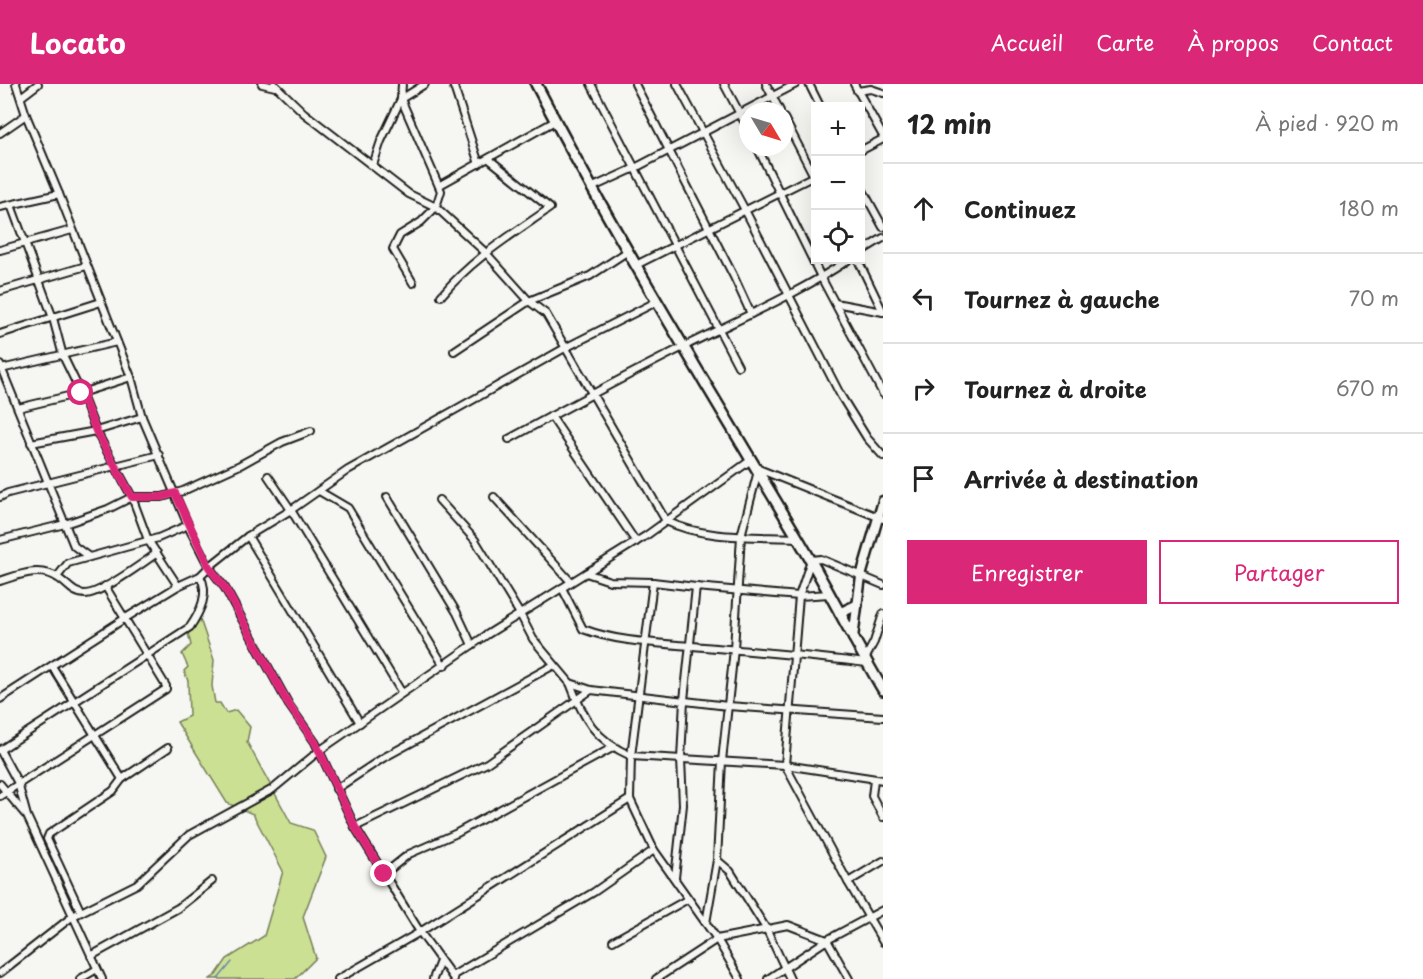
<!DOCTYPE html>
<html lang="fr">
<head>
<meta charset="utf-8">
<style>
  body { margin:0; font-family:"Playpen Sans",sans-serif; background:#f6f6f6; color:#222 }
  .controls { position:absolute; right:18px; top:18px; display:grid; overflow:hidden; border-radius:0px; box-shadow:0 6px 24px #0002 }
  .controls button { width:54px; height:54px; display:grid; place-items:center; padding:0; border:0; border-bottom:2px solid #e0e0e0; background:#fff; color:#222; font:30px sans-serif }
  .compass { position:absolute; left:739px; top:18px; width:54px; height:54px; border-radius:50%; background:#fff; box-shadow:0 6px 24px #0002; rotate:128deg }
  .stop { position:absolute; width:18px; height:18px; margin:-14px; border:4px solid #db2777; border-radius:50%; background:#fff }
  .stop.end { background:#db2777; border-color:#fff; box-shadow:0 2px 6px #0008 }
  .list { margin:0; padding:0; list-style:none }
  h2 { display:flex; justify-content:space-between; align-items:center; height:78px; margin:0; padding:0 24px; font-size:26px }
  h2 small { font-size:20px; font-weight:400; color:#767676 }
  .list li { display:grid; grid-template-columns:39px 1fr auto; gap:18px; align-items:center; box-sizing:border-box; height:90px; padding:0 24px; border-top:2px solid #e0e0e0 }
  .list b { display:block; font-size:22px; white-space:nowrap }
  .list em { font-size:20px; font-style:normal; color:#767676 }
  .actions { display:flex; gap:12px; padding:18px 24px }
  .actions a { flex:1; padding:14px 0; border:2px solid #db2777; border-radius:0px; text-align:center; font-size:21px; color:#db2777 }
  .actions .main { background:#db2777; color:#fff }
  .icon { flex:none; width:33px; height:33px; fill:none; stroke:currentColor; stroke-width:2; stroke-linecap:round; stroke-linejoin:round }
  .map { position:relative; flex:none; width:883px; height:895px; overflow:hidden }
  header { display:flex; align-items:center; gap:36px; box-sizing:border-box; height:84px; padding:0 30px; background:#db2777; color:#fff }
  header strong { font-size:28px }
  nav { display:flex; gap:33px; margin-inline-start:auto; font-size:21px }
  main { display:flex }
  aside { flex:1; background:#fff }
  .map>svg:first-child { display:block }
  .green { fill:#cce094; stroke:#747e58; stroke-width:1.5 }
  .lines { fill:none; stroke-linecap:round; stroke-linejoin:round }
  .stream { stroke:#6b8aa4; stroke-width:1.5 }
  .minor-casing { stroke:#1c1c1c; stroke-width:10 }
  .major-casing { stroke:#1c1c1c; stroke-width:13 }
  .highway-casing { stroke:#1c1c1c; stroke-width:14 }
  .minor { stroke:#f6f6f2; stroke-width:6 }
  .major { stroke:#f6f6f2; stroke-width:8 }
  .highway { stroke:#f6f6f2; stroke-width:9 }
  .route { stroke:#db2777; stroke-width:8 }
</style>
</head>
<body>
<header>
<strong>Locato</strong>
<nav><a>Accueil</a><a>Carte</a><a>À propos</a><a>Contact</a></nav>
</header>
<main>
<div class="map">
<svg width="883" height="895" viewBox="0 0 883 895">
  <rect width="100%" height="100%" fill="#f6f6f2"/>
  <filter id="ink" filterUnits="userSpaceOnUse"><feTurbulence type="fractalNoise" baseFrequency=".0167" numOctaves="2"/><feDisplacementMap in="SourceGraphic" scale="12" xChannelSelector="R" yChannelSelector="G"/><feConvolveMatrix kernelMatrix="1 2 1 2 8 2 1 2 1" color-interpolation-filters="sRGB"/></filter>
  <g filter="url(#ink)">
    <polygon class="green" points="199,532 214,576 212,602 215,619 220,619 226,629 236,626 250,643 247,658 291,739 313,746 326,773 303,833 316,874 295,895 210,895 216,891 227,875 264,852 283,787 253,730 227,719 177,638 189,632 188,597 184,587 188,583 182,570 191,561 188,549"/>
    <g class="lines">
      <polyline class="stream" points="218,895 232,878"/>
      <defs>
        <g id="minor">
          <polyline points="16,0 26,31 59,110 131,293 142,333 190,446 209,483 225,504 289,621 315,658 355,743 420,848 454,895"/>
          <polyline points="262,0 275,3"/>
          <path d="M 274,0 L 304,29 L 409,110 L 436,123 L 486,169 L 529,217 L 546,230 L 666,437 C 705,456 755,452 798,454"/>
          <polyline points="402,0 401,15 441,107 436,123 421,138 400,151 393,165 413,199"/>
          <polyline points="453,0 479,80"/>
          <polyline points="591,0 738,282"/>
          <polyline points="635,0 734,193 751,230"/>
          <polyline points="677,0 745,126 841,312 867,354 883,372"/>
          <polyline points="724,0 748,45"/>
          <polyline points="766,0 780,27"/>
          <polyline points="809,0 820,22"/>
          <polyline points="854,0 883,52"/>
          <polyline points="857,7 871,5 883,9"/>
          <polyline points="21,13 38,0"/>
          <polyline points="784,34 815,94"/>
          <polyline points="0,49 26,31"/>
          <polyline points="757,63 821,193 883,310"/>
          <polyline points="860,67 883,55"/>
          <polyline points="373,81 381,57 401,15 425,0"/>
          <polyline points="440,101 555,37"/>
          <polyline points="860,101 883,143"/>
          <polyline points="591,104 635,84 796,0"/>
          <polyline points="11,121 53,234 63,272 81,309 96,347 132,413 148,456 178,502"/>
          <polyline points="0,123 59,110"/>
          <polyline points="0,166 72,146"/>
          <polyline points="860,168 883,154"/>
          <polyline points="858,176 883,228"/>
          <polyline points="636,181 816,91"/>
          <polyline points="0,207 86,182"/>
          <path d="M 441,212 C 473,174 510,152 550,124 L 489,75"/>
          <polyline points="835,219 883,228"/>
          <polyline points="0,250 101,218"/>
          <polyline points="454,267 529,217 590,192 628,167"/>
          <polyline points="0,281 65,440 108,425 132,413 162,413 183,407 240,381 282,358 311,347"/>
          <polyline points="1,285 117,258"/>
          <polyline points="18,324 81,309 131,293"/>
          <polyline points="551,332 636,458"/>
          <path d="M 509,355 C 568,323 627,291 687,261 C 741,234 798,210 848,176"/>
          <polyline points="31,359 96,347 142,333"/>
          <polyline points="756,384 883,435"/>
          <polyline points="268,392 291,426 402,609"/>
          <polyline points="319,407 348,424 444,582"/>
          <polyline points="0,413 8,409 159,371"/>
          <polyline points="387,413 457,529 472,561"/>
          <polyline points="494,413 571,498"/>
          <polyline points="439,416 475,456 520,530 533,555 570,599 591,606 728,622 883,633"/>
          <polyline points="248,452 360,639"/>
          <polyline points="0,456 65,440 74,462 89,473"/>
          <polyline points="586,489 610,497 653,498 696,503"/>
          <polyline points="57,493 68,479 158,454 188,441"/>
          <path d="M 0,497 C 19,491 39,482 58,494 C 68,500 73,510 85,510 C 101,510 143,479 157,469"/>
          <polyline points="653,498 631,672 630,715 654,766 717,855 740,895"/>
          <polyline points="883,501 821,475 811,476 799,512 785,681 848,798 883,777"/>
          <path d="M 562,504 L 583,545 C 617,558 657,559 692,562 C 751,567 809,572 867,579"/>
          <polyline points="865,575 874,558 883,530"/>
          <polyline points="52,582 122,695 168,664"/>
          <path d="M 570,599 C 583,634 595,656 631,672 L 785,681 L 883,696"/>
          <polyline points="0,615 124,535 178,502 200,492 209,483 248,452 291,426 348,386 565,264 656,218"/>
          <path d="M 0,666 L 190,543 C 200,528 210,509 200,492"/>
          <polyline points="0,666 18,699 27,732 102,895"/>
          <polyline points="874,696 872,712 883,733"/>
          <polyline points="0,700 25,730"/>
          <polyline points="336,705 383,674 554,581"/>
          <polyline points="0,712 166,605 166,602 105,502"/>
          <polyline points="355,743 487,679 591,606"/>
          <polyline points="717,776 730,787 767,846 790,895"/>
          <polyline points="384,790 409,770 457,749 612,664"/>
          <polyline points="675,794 683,721 681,675 684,616 696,503 799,512 829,510"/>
          <polyline points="848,798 883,858"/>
          <polyline points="81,828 47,755 49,750 113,707 122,695"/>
          <polyline points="706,839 717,776 722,677 734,565 741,452 758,387"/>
          <polyline points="613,857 688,815"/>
          <polyline points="91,872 178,824 212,797"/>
          <polyline points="0,889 73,832 137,800 189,751 273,705 319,667 488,550 647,451 751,376"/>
          <polyline points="452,892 594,808 654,766"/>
          <polyline points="80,895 97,885"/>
          <polyline points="338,895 420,848 630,715"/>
          <polyline points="433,895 440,877"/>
          <polyline points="656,895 717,855 788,841 827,856 849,895"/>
          <polyline points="768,895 827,856 883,826"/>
        </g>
        <polyline id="major" points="853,554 861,492 883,417"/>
        <g id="highway">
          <path d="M 536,0 C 617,156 709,305 799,456 C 828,505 854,557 883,606"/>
          <polyline points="840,529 857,521"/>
        </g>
      </defs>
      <use href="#minor" class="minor-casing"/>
      <use href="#major" class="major-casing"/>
      <use href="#highway" class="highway-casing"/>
      <use href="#minor" class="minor"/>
      <use href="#major" class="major"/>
      <use href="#highway" class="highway"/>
    </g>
  </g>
  <g class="lines" filter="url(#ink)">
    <polyline class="route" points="81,309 96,347 132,413 162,413 175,409 209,483 225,504 289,621 315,658 355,743 384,790"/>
  </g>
</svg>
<div class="controls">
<button>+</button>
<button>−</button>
<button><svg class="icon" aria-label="locate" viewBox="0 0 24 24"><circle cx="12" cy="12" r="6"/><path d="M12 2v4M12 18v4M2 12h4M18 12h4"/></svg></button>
</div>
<svg class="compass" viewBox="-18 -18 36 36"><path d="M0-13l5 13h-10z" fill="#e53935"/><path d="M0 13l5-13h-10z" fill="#767676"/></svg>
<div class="stop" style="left:81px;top:309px"></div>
<div class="stop end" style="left:384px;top:790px"></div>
</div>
<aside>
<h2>12 min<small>À pied · 920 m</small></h2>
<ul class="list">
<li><svg class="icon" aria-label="ahead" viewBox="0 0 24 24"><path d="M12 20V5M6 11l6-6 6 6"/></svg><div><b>Continuez</b></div><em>180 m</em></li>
<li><svg class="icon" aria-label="left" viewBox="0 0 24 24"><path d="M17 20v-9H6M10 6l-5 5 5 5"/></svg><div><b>Tournez à gauche</b></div><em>70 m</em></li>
<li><svg class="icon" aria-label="right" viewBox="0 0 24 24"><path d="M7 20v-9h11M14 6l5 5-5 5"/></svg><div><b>Tournez à droite</b></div><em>670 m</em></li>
<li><svg class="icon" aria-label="arrive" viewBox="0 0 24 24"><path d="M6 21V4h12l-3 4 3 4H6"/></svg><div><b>Arrivée à destination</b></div></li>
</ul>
<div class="actions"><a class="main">Enregistrer</a><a>Partager</a></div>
</aside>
</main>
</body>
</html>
